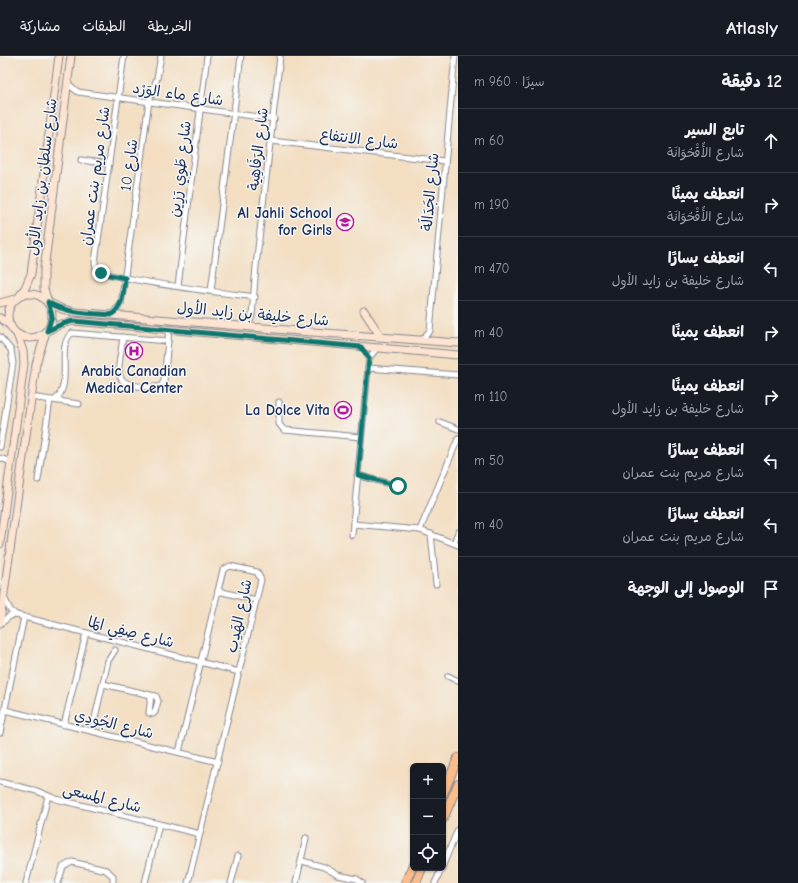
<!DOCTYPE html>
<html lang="ar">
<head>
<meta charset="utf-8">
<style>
  body { margin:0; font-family:"Comic Neue","Playpen Sans Arabic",sans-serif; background:#20242c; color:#f1f3f6; direction:rtl }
  .controls { position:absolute; right:12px; bottom:12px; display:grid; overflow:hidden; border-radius:6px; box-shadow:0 1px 3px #0004 }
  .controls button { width:36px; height:36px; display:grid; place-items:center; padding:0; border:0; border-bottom:1px solid #363941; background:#171b24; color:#f1f3f6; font:20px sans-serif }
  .stop { position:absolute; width:12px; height:12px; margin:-9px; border:3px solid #0f766e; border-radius:50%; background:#fff }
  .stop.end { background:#0f766e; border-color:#fff; box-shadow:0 1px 4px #0008 }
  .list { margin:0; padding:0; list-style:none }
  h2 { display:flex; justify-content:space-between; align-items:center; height:52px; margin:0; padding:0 16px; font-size:17px }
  h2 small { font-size:13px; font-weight:400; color:#9ea1a6 }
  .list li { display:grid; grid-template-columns:26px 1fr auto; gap:12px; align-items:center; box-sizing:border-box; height:64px; padding:0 16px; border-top:1px solid #363941 }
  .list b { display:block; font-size:15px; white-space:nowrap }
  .list p { margin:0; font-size:13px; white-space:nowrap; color:#9ea1a6 }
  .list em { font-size:13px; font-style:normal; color:#9ea1a6 }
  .icon { flex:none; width:22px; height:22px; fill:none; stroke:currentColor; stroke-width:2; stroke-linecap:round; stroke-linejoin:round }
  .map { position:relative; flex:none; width:458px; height:827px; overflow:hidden; direction:ltr }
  header { display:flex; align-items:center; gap:24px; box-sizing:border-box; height:56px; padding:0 20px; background:#171b24; border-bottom:1px solid #363941 }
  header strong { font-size:19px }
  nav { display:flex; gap:22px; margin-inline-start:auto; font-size:14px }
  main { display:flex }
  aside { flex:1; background:#171b24 }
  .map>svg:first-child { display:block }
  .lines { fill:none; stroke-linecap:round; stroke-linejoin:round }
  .minor-casing { stroke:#878690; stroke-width:7 }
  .secondary-casing { stroke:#878690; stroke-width:9 }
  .primary-casing { stroke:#878690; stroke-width:10 }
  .minor { stroke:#fff; stroke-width:5 }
  .secondary { stroke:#fde4d1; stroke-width:7 }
  .primary { stroke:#fabc8b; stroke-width:8 }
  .route { stroke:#0f766e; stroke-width:5 }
  .labels { text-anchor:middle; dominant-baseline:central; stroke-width:3; stroke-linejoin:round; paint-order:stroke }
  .street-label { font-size:15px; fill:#1b2f5e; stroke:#f6f6f2 }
  .poi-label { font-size:15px; font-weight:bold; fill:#1b2f5e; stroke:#f6f6f2; text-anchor:end }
</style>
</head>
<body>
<header>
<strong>Atlasly</strong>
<nav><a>الخريطة</a><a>الطبقات</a><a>مشاركة</a></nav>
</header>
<main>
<aside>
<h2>12 دقيقة<small>سيرًا · 960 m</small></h2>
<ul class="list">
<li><svg class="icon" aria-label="ahead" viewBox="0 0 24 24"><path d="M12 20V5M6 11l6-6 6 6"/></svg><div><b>تابع السير</b><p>شارع الأُقْحُوَانَة</p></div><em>60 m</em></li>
<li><svg class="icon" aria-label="right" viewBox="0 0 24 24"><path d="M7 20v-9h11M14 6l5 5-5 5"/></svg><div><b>انعطف يمينًا</b><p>شارع الأُقْحُوَانَة</p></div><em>190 m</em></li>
<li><svg class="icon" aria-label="left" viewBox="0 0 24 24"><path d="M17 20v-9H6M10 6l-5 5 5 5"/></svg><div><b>انعطف يسارًا</b><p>شارع خليفة بن زايد الأول</p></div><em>470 m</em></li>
<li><svg class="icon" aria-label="right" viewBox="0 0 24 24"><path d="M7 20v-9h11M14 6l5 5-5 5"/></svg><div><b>انعطف يمينًا</b></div><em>40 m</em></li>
<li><svg class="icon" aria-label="right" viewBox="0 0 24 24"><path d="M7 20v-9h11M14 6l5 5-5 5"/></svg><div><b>انعطف يمينًا</b><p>شارع خليفة بن زايد الأول</p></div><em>110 m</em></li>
<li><svg class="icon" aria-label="left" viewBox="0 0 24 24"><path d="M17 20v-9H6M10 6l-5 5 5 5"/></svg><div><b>انعطف يسارًا</b><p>شارع مريم بنت عمران</p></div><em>50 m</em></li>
<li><svg class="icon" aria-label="left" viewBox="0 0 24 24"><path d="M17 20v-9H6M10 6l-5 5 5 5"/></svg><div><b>انعطف يسارًا</b><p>شارع مريم بنت عمران</p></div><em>40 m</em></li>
<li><svg class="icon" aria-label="arrive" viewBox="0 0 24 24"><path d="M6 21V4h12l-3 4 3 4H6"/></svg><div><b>الوصول إلى الوجهة</b></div></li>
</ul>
</aside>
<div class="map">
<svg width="458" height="827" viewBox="0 0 458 827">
  <rect width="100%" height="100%" fill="#f6f6f2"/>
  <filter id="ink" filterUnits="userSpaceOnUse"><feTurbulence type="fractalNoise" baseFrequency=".025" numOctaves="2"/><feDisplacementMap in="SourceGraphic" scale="8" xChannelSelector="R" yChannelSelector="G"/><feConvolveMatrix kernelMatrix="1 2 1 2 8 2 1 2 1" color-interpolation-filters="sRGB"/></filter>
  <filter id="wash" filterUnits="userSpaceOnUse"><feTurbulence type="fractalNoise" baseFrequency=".012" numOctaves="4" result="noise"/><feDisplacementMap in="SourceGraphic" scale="16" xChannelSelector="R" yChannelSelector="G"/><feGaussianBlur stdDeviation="0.9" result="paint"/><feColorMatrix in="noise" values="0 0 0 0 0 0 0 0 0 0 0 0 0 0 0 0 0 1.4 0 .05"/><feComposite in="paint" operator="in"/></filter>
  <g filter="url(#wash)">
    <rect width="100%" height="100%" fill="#f3dec2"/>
  </g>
  <g filter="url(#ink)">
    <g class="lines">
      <defs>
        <g id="minor">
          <path d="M 124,0 L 95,206 L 96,213 C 105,223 233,238 255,241"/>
          <polyline points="67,27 78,36 274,63"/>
          <polyline points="271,85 444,105"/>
          <polyline points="81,104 109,108"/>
          <polyline points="178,230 207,0"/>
          <polyline points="211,235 241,0"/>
          <polyline points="111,259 121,248 149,45 157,22 161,0"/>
          <polyline points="242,270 249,267 252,260 256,210 280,0"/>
          <polyline points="0,281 11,294 13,307 0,391"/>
          <path d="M 123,281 C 118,320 109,331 157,331 L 161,330 L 164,325 L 169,274"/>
          <polyline points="421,284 430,275 455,0"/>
          <polyline points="368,312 458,319"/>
          <polyline points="31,341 79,348"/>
          <path d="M 55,344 C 74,328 55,289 72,277 L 168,285"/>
          <polyline points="279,346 279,368 284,374 361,381"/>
          <polyline points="440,366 458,373"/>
          <polyline points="0,402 11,406"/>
          <polyline points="357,419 398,430"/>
          <polyline points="38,424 50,344"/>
          <polyline points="353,468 420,474 458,489"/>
          <polyline points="420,474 458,383"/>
          <polyline points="431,478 436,528"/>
          <polyline points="352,479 369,302 377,292"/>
          <polyline points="454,487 458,476"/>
          <polyline points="218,535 256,544"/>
          <polyline points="4,541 10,554 16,559 239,616"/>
          <polyline points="0,568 10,560 16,559"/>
          <polyline points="448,620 458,625"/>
          <polyline points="103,628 151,639 156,640 158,645 155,656 153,658 149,657 151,639"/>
          <polyline points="5,654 218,706"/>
          <polyline points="64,669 86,577"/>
          <polyline points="92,675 108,605 115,594"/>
          <polyline points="0,677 24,561"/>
          <polyline points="179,696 223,514 230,510 257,516 261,524 188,827"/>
          <polyline points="0,726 37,735 56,743 200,778"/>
          <polyline points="302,805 324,811 338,819 357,823 362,827"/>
          <polyline points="443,809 458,773"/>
          <polyline points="26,827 48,740"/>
          <polyline points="58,827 63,811 72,806 106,814 113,820 113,827"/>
          <polyline points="145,827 159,768"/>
          <polyline points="231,827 238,800"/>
          <polyline points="296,827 306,782"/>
          <polyline points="435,827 442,812"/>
        </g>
        <g id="secondary">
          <circle cx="30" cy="260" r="22"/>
          <polyline points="19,241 25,232 31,218 59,0"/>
          <polyline points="48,246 62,253 75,256 299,275 458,287"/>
          <polyline points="48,246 44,233 44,214 71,0"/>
          <polyline points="0,247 16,243"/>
          <polyline points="364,255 381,281"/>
          <polyline points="0,262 11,270"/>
          <polyline points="47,275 61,268 73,265 458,299"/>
          <polyline points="0,488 24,308 23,295 17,278"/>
          <polyline points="0,566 36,308 46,276"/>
        </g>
        <g id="primary">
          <polyline points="443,738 458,702"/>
          <polyline points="443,763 458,728"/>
          <polyline points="405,827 413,809"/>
          <polyline points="416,827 422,812"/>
        </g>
      </defs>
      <use href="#minor" class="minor-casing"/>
      <use href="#secondary" class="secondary-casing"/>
      <use href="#primary" class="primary-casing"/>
      <use href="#minor" class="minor"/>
      <use href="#secondary" class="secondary"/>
      <use href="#primary" class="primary"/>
    </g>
  </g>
  <g class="lines" filter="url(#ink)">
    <path class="route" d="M 101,217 L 125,222 C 123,236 124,250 111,259 C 90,257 67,258 48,246 L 52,260 L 47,275 L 62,268 L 73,265 L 361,291 L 369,302 L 358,419 L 398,430"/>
  </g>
  <defs>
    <symbol id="school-ring" viewBox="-11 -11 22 22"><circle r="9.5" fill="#f6f6f2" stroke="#b5179e" stroke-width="1.5"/><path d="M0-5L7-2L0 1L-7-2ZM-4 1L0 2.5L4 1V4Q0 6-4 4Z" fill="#b5179e"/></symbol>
    <symbol id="hospital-ring" viewBox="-11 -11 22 22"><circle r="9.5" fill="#f6f6f2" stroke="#b5179e" stroke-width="1.5"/><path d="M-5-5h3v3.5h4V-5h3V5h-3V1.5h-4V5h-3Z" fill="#b5179e"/></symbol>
    <symbol id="stadium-ring" viewBox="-11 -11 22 22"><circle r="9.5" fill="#f6f6f2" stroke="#b5179e" stroke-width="1.5"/><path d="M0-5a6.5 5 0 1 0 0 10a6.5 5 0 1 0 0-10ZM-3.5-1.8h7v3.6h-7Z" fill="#b5179e"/></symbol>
  </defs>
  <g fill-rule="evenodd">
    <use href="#school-ring" x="335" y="156" width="20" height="20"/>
    <use href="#hospital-ring" x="124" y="285" width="20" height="20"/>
    <use href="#stadium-ring" x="333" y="344" width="20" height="20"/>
  </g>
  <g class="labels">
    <g class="street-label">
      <text transform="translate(178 38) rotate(8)">شارع ماء الوَرْد</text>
      <text transform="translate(359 83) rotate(7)">شارع الانتفاع</text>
      <text transform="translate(258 93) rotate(-83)">شارع الرَفَاهِية</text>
      <text transform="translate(129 109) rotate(-82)">شارع 10</text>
      <text transform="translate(180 113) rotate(-83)">شارع طَوِي رَزِين</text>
      <text transform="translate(95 120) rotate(-82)">شارع مريم بنت عمران</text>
      <text transform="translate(42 121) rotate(-83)">شارع سلطان بن زايد الأول</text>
      <text transform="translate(430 136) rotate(-85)">شارع الجَدَالَة</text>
      <text transform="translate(253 258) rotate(5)">شارع خليفة بن زايد الأول</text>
      <text transform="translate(239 560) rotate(-78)">شارع الهَدِب</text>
      <text transform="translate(131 576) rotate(14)">شارع صِفِي المَا</text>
      <text transform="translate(114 668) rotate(14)">شارع الجُودِي</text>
      <text transform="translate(102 742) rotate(14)">شارع المسعى</text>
    </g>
    <g class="poi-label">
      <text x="332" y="157">Al Jahli School<tspan x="332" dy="17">for Girls</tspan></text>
      <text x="134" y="315" text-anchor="middle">Arabic Canadian<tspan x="134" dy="17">Medical Center</tspan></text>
      <text x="330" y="354">La Dolce Vita</text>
    </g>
  </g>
</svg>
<div class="controls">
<button>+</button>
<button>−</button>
<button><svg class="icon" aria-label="locate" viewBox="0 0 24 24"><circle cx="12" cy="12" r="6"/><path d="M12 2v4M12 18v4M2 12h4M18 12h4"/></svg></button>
</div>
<div class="stop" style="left:398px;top:430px"></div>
<div class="stop end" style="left:101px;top:217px"></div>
</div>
</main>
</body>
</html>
